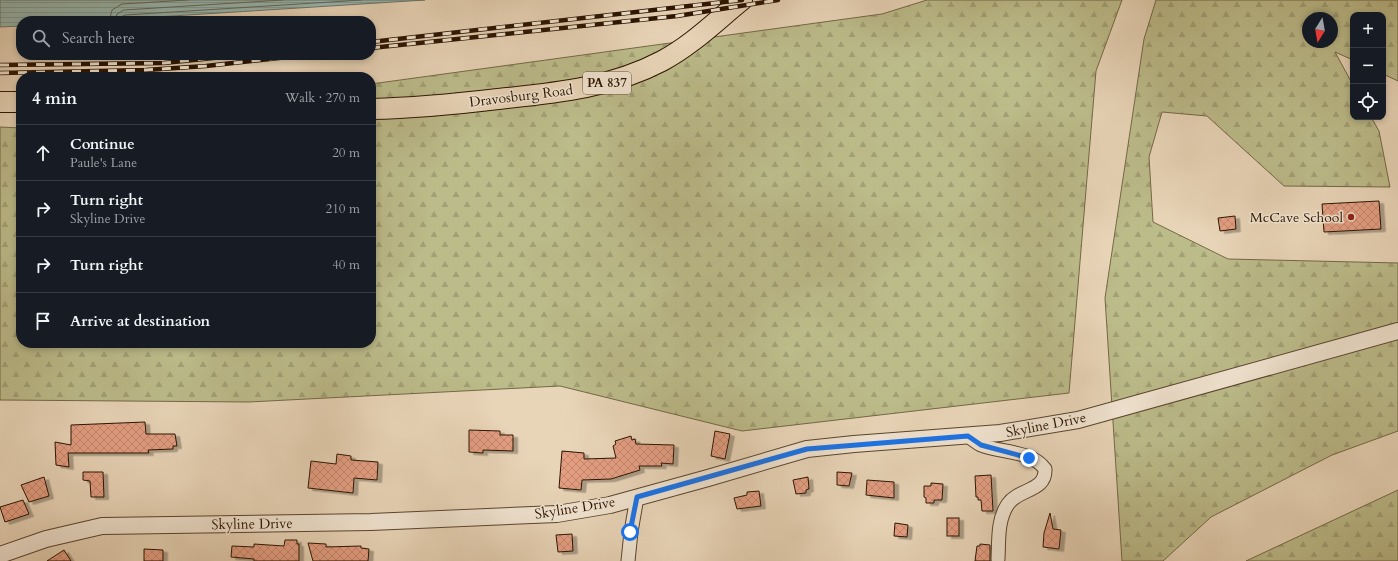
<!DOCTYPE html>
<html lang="en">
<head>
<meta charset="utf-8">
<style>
  body { margin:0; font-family:Cardo,serif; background:#242831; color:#f1f3f6 }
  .controls { position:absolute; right:12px; top:12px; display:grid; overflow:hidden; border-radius:8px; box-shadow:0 2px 6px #0003 }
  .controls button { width:36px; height:36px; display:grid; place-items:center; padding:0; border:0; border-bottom:1px solid #363941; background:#171b24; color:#f1f3f6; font:20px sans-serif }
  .compass { position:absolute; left:1302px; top:12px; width:36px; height:36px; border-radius:50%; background:#171b24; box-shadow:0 2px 6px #0003; rotate:191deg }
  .stop { position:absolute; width:12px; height:12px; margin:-9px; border:3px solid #1a73e8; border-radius:50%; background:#fff }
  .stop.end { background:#1a73e8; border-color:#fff; box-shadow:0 1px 4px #0008 }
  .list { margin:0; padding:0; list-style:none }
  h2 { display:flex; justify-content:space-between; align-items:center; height:52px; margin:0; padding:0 16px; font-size:17px }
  h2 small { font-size:13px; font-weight:400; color:#9ea1a6 }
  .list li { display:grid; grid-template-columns:26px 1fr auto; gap:12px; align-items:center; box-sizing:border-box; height:56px; padding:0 16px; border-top:1px solid #363941 }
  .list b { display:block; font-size:15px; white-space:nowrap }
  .list p { margin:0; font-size:13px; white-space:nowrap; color:#9ea1a6 }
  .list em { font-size:13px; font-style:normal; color:#9ea1a6 }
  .icon { flex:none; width:22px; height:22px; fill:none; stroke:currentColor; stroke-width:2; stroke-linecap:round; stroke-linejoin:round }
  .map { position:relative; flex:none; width:1398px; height:561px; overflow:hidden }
  .search { position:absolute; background:#171b24; box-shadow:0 2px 6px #0003; left:16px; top:16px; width:360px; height:44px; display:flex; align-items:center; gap:10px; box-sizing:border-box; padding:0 14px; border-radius:16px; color:#9ea1a6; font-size:15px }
  .panel { position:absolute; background:#171b24; box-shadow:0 2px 6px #0003; left:16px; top:72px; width:360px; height:276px; border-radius:16px }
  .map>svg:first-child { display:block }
  .forest { fill:url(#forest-firs); stroke:#746846; fill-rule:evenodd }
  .water { fill:url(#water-rules); stroke:#6c766b }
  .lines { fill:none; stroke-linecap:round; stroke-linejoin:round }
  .shore { stroke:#61665a; stroke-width:1 }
  .building { fill:url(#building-cross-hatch); stroke:#2b1401; filter:url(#shadow) }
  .minor-casing { stroke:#5a442e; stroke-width:15 }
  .tertiary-casing { stroke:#5a442e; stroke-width:18 }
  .primary-casing { stroke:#2b1401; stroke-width:22 }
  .minor { stroke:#f0e3d0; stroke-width:13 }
  .tertiary { stroke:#f0e3d0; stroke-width:16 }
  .primary { stroke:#e8d4b7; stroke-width:20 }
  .rail-casing { stroke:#2b1401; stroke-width:4.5 }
  .rail { stroke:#f0e3d0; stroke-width:3; stroke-dasharray:9; stroke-linecap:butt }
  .route { stroke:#1a73e8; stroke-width:5 }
  .poi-dot { fill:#8f2418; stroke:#f0e3d0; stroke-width:1.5 }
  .labels { text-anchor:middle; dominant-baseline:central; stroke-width:3; stroke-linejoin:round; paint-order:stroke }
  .shield { fill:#f0e3d0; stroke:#66523f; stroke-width:1 }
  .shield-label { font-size:13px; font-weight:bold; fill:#2b1401 }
  .street-label { font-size:14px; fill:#2b1401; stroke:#f0e3d0 }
  .poi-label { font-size:14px; fill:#2b1401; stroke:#f0e3d0; text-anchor:end }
</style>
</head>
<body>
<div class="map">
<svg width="1398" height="561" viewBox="0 0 1398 561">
  <defs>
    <pattern id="forest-firs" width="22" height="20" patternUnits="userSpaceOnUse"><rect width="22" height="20" fill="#bcbb8a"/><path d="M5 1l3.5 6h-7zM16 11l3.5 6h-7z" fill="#a2a075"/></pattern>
    <pattern id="water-rules" width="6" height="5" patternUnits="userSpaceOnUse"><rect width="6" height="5" fill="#97b8b2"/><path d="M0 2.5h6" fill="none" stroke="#829d97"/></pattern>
    <pattern id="building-cross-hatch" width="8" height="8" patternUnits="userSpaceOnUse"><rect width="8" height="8" fill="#e49e82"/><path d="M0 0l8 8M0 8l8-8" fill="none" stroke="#c4876e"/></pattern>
    <filter id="shadow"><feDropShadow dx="4.5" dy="2.5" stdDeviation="0" flood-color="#0004"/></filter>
  </defs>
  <rect width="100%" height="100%" fill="#e8d4b7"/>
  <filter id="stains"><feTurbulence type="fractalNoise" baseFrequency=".005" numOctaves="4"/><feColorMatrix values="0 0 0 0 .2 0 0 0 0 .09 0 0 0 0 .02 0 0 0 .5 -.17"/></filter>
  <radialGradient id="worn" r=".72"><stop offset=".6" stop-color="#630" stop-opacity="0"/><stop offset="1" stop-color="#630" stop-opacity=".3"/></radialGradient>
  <g class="forest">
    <polygon points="927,0 1122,0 1096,71 1069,393 742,431 560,386 249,402 0,400 0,127 21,128 21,343 371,343 371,84 882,14"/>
    <path d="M 1156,0 L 1398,0 L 1398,81 L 1383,74 L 1383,15 L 1353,15 L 1353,60 L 1335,52 L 1353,85 L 1353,117 L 1371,117 L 1379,131 L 1390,187 L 1284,186 L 1207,116 L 1162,112 L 1149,157 L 1153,222 L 1228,259 L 1398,263 L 1398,431 L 1332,455 L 1211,517 L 1163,561 L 1122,561 L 1105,298 L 1144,39 ZM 1308,18 L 1332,18 L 1332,42 L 1308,42 Z"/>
    <polygon points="1398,490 1398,561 1246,561"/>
  </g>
  <polygon class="water" points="0,0 425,0 93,21 21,21 21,26 0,27"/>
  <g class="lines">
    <g class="shore">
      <polyline points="109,21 112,10 122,4 188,0"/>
      <polyline points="115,21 117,14 124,10 283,0"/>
      <polyline points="120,21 121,17 125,15 362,0"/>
    </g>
  </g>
  <g class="building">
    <polygon points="1379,201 1381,229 1324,232 1322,204"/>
    <polygon points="1235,216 1236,229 1220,231 1218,218"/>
    <polygon points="145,422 146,434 175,434 177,446 173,446 173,449 148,450 149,453 68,453 69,467 56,465 55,442 71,445 71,425"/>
    <polygon points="469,430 500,431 500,435 513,435 513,451 483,450 483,453 469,452"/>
    <polygon points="715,431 730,434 725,459 711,456"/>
    <polygon points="631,436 632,440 635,439 636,444 674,445 673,464 661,463 662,466 639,466 640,470 611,479 582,480 581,490 559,488 562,451 584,453 584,459 616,458 613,446 616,444 615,441"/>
    <polygon points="337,454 351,456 351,460 378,462 377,480 354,478 353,493 308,488 311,461 336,464"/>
    <polygon points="83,472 103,472 104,497 91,497 90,481 83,480"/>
    <polygon points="837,472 852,473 849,486 837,485"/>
    <polygon points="991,475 993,511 982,511 981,500 978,500 978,497 976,497 975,476"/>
    <polygon points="44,477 49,496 29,502 21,485"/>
    <polygon points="808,477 809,489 806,490 806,493 796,494 793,480"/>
    <polygon points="867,480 894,482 894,498 866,495"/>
    <polygon points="931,483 943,484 942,500 934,500 934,503 926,503 926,498 924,497 924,486 931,486"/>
    <polygon points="759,491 761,506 737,509 734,498 747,495 747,492"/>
    <polygon points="23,500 29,514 5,522 0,507"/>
    <polygon points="1050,513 1053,529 1061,530 1059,549 1043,547 1044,533"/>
    <rect x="947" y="518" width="12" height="18"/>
    <polygon points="895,523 908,525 907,537 894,536"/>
    <polygon points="572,534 573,551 558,552 556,535"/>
    <polygon points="285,540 297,540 297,544 299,544 299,561 254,561 254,559 231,557 232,546 254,547 254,544 284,546"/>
    <polygon points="308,543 326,544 326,547 361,546 361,548 369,549 368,561 313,561"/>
    <polygon points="980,544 990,545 990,561 975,561 977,546 980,546"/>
    <polygon points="144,549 163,550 163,561 144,561"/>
    <polygon points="64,550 71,561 47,561"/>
  </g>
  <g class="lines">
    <defs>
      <g id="minor">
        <path d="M 968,436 C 972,439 977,443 981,445 C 1001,453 1031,450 1045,469 C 1046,492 1019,488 1008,504 C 997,520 999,541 998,559"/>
        <polyline points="628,561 631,532 637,497"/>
      </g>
      <polyline id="tertiary" points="0,555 46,539 102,526 371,522 557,514 610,505 708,478 807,449 854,444 1000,433 1078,420 1398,331"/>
      <g id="primary">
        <polyline points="0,102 21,102"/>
        <path d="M 371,109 C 413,108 456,104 498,99 C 555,93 611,88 662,61 C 692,45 716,21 742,0"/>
      </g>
    </defs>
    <use href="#minor" class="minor-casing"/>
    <use href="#tertiary" class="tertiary-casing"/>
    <use href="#primary" class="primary-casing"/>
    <use href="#minor" class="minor"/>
    <use href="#tertiary" class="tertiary"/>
    <use href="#primary" class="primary"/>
    <defs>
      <g id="rail">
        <polyline points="371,42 742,0"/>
        <polyline points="371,48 677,16 778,0"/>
        <polyline points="0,65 164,63 242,55"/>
        <polyline points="0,73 146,70 206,66 306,55"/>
      </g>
    </defs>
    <use href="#rail" class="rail-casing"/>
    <use href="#rail" class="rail"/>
  </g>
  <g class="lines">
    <polyline class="route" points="630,532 637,497 807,449 968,436 981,445 1029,458"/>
  </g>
  <circle class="poi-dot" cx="1351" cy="217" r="4"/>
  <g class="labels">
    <rect class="shield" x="583" y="72" width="48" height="22" rx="3"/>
    <g class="shield-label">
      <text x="607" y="83">PA 837</text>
    </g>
    <g class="street-label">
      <text transform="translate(521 96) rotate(-7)">Dravosburg Road</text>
      <text transform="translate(1046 425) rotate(-11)">Skyline Drive</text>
      <text transform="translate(575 508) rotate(-9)">Skyline Drive</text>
      <text transform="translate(252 524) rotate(-1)">Skyline Drive</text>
    </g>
    <g class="poi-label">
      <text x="1343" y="217">McCave School</text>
    </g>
  </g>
  <rect width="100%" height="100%" filter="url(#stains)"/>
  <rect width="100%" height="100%" fill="url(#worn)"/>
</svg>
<div class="controls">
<button>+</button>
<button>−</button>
<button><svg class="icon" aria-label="locate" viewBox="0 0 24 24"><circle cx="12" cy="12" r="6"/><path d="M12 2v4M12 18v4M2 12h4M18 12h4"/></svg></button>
</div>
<svg class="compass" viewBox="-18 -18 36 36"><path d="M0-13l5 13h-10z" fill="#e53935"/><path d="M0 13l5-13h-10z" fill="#9ea1a6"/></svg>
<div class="stop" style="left:630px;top:532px"></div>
<div class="stop end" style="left:1029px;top:458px"></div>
<div class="search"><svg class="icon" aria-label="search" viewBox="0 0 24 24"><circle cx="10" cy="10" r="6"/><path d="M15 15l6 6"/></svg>Search here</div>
<section class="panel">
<h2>4 min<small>Walk · 270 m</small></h2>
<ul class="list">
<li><svg class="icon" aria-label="ahead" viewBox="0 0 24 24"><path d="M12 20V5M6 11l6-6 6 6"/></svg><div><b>Continue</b><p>Paule's Lane</p></div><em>20 m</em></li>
<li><svg class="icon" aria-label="right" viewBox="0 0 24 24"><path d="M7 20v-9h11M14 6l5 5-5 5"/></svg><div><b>Turn right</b><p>Skyline Drive</p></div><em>210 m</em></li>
<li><svg class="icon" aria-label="right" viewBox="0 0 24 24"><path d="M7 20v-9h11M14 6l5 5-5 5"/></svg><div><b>Turn right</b></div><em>40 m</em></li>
<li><svg class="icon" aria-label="arrive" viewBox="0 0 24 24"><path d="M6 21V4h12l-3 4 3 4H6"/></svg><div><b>Arrive at destination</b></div></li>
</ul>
</section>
</div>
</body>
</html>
